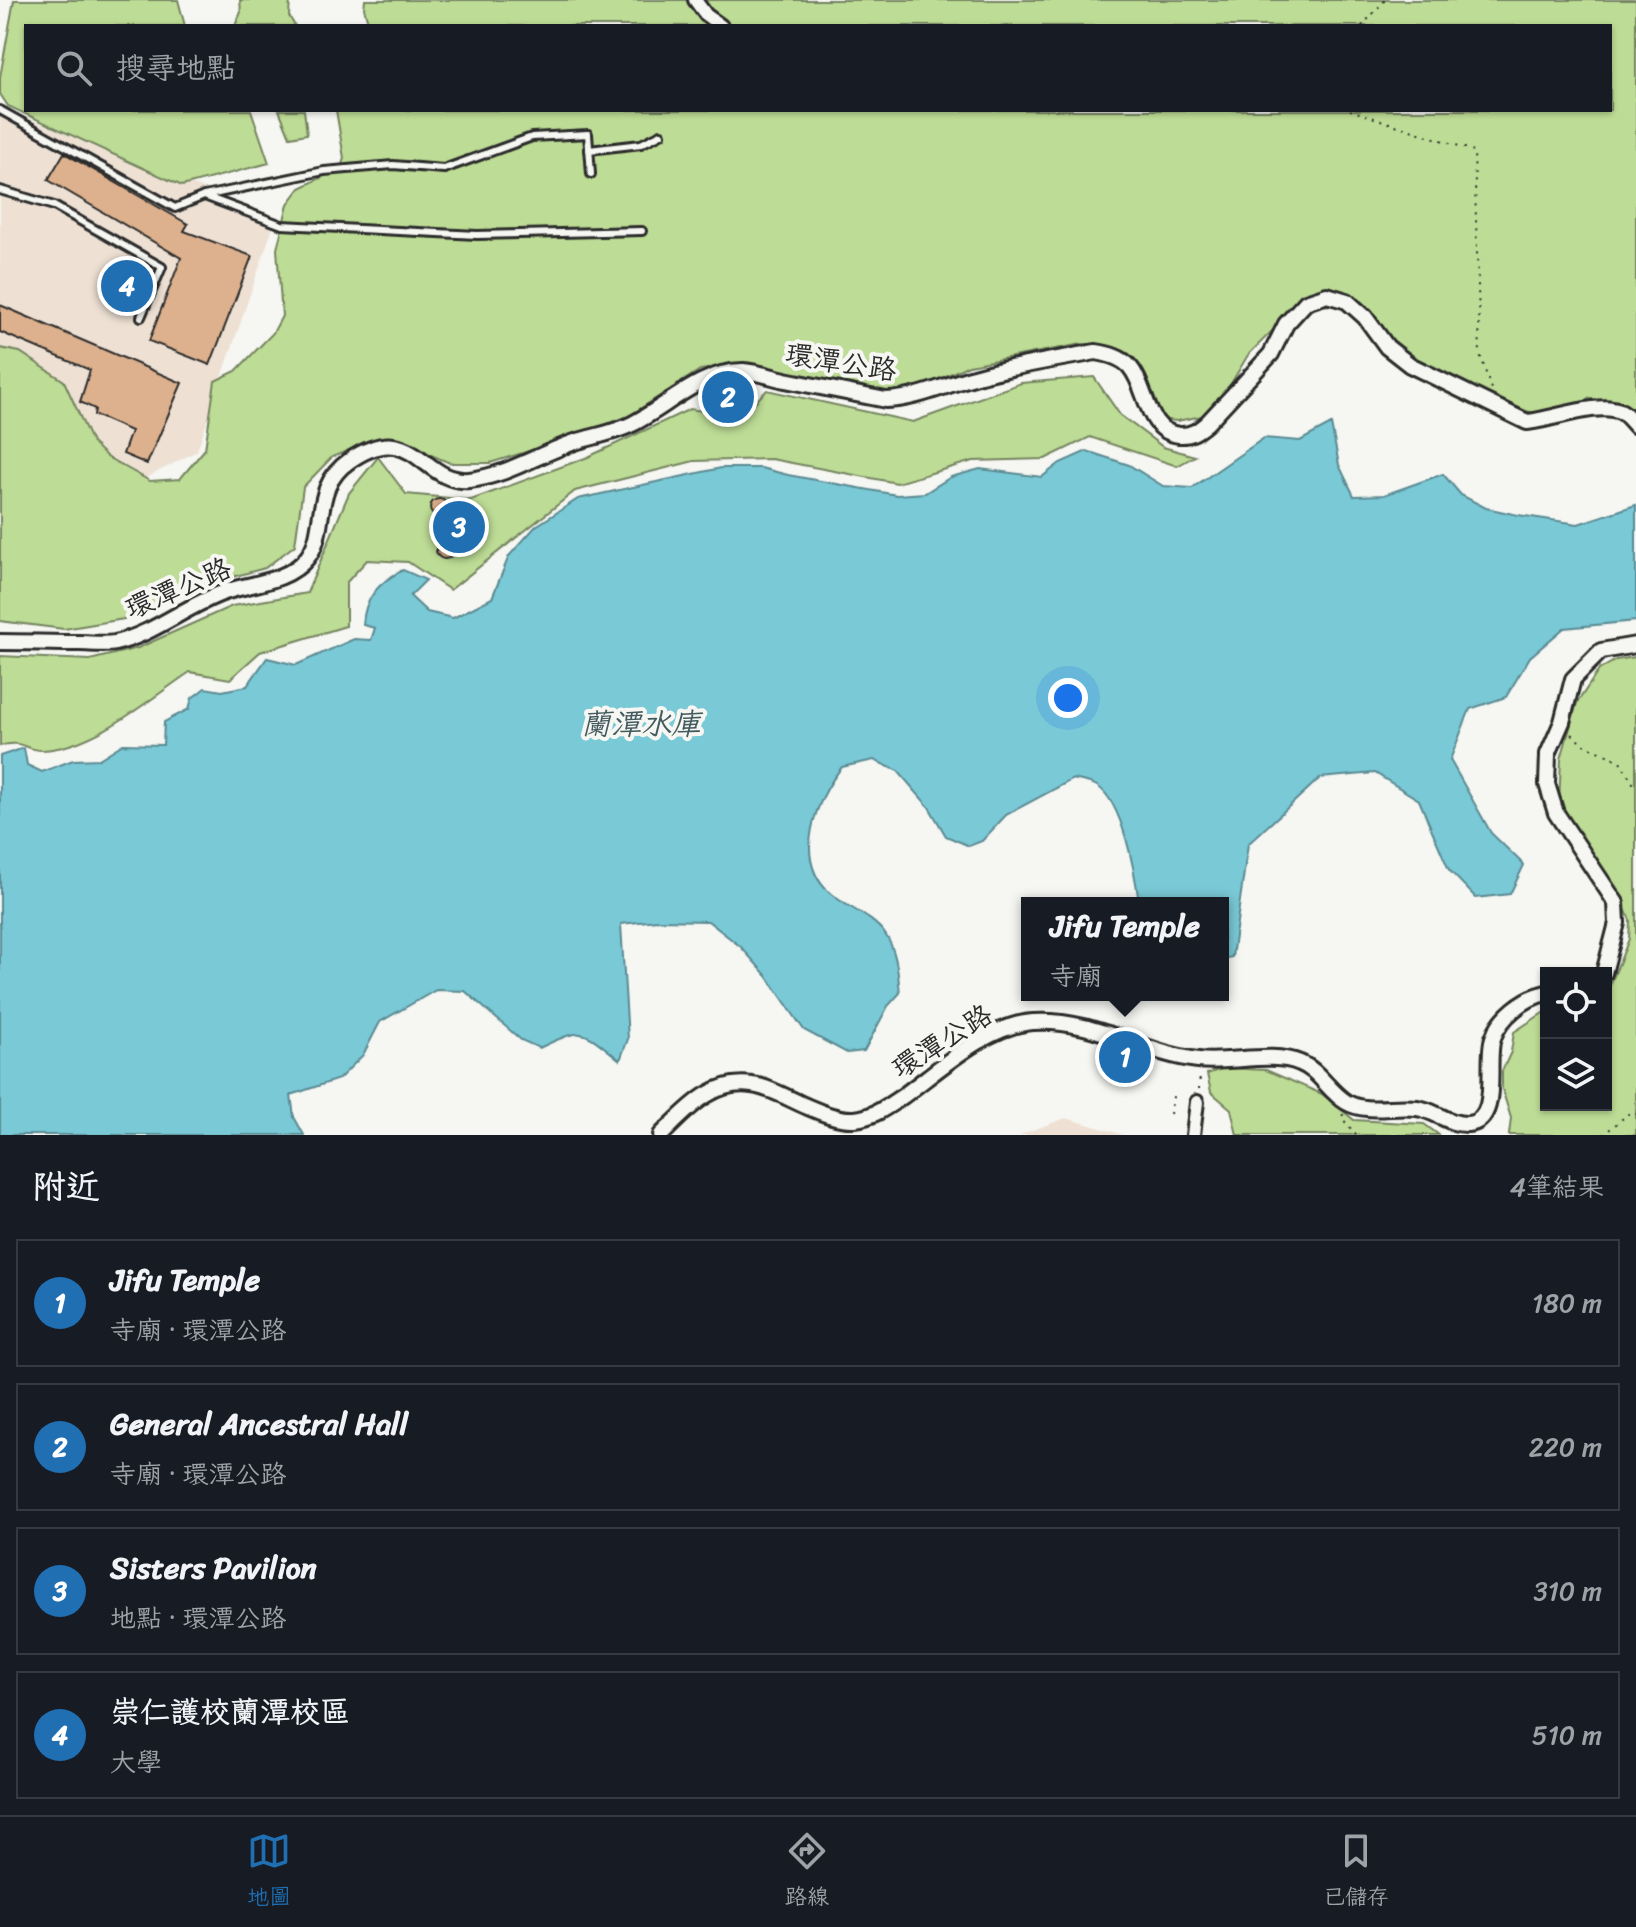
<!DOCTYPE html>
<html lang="zh-TW">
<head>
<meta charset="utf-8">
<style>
  body { margin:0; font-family:Sriracha,"LXGW WenKai TC",sans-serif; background:#20242c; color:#f1f3f6 }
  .controls { position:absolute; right:24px; bottom:24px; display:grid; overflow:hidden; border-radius:0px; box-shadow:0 2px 6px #0004 }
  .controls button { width:72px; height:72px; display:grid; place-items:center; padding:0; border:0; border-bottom:2px solid #363941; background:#171b24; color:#f1f3f6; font:40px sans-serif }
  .you { position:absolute; left:1068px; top:698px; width:28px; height:28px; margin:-20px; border:6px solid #fff; border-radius:50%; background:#1a73e8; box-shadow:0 0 0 12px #1a73e833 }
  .badge { display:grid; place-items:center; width:52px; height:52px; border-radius:50%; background:#1f6fb2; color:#fff; font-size:26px; font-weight:700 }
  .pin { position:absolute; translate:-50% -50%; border:4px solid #fff; box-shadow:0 2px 8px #0006 }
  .popup { position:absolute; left:1021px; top:897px; width:208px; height:104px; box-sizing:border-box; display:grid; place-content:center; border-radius:0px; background:#171b24; filter:drop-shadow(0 2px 6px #0005); font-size:26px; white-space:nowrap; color:#9ea1a6 }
  .popup b { font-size:30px; color:#f1f3f6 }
  .popup::after { content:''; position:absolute; left:50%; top:100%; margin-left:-16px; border:16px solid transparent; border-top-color:#171b24 }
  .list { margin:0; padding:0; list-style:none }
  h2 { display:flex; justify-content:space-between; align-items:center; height:104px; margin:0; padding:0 32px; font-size:34px }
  h2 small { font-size:26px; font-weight:400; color:#9ea1a6 }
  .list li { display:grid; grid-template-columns:52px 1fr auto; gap:24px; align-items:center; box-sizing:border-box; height:128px; margin:0 16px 16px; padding:0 16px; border:2px solid #363941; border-radius:0px }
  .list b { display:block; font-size:30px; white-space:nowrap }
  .list p { margin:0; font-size:26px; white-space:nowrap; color:#9ea1a6 }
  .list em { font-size:26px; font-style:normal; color:#9ea1a6 }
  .icon { flex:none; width:44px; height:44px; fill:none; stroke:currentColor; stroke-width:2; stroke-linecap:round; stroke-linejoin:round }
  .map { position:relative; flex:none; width:1636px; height:1135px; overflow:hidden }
  .search { position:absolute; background:#171b24; box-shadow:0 2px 6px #0004; left:24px; right:24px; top:24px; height:88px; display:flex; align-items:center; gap:20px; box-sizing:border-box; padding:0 28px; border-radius:0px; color:#9ea1a6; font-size:30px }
  .sheet { height:680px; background:#171b24 }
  nav { display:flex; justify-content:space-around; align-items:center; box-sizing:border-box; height:112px; border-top:2px solid #363941; background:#171b24; font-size:22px; color:#9ea1a6 }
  nav a { display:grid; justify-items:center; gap:4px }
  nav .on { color:#1f6fb2 }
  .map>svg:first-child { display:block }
  .built { fill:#eee1d4 }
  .green { fill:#bddc95; stroke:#748460; stroke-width:2 }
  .water { fill:#7ac9d6; stroke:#5a8a92; stroke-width:2 }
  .building { fill:#ddb18d; stroke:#2b2b2b; stroke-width:2 }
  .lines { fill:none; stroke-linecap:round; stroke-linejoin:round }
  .service-casing { stroke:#2b2b2b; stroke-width:12 }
  .minor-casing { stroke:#2b2b2b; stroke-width:18 }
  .tertiary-casing { stroke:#2b2b2b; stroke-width:20 }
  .path { stroke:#2b2b2b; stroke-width:2; stroke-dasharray:2 6; stroke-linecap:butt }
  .service { stroke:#f6f6f2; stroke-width:6 }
  .minor { stroke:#f6f6f2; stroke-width:12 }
  .tertiary { stroke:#f6f6f2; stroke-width:14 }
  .labels { text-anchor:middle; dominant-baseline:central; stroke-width:8; stroke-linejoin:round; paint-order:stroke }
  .street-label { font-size:28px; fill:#2b2b2b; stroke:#f6f6f2 }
  .water-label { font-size:30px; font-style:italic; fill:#435a5e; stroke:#f6f6f2 }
</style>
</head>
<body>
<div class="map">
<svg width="1636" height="1135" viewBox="0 0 1636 1135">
  <rect width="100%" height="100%" fill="#f6f6f2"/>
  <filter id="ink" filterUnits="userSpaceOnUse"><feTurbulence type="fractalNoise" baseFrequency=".0125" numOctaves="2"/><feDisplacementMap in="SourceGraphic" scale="16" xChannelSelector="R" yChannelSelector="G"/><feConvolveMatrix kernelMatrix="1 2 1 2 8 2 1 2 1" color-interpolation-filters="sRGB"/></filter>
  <g filter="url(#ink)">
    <g class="built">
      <polygon points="0,107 276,218 197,451 146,478 102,459 52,375 0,354"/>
      <polygon points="1066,1118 1124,1135 1019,1135"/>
    </g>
    <g class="green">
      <polygon points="14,0 178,0 185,26 26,26 26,110 251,110 269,163 182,186 8,106 0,94 0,77"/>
      <polygon points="240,0 290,0 289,16 295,26 235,26 241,12"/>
      <polygon points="365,0 1636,0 1636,421 1626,413 1590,398 1554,417 1526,411 1411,359 1340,305 1311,306 1277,326 1248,355 1218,405 1202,416 1177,421 1158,419 1127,357 1101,344 1082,344 969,365 905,395 855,393 737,365 700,370 618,423 490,463 450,463 396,440 368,442 332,457 303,487 295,545 265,568 200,586 130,618 64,629 0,621 0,348 20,352 64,381 92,443 107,457 150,481 180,479 205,449 215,381 236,371 273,333 282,316 277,249 288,204 300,188 341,168 344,158 336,110 1610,110 1610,26 369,26 364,8"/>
      <polygon points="279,110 304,110 307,134 290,137"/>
      <path d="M 1094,377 L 1120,415 L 1163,447 L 1195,456 L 1177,466 L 1090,437 L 1045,459 L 973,461 L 897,483 L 771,459 L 694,461 L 575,491 L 450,590 L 408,562 L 367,560 L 346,583 L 346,626 L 260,652 L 230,679 L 190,672 C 148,700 94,748 42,750 C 24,750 23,739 0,746 L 0,656 L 90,660 L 138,648 L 232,606 L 307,593 L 349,493 L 378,457 L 406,494 L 471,500 L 588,457 L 690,409 L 715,413 L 745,412 L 767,390 L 913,422 L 1021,383 Z"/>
      <polygon points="1636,657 1636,1135 1509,1135 1511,1118 1502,1089 1502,1071 1511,1052 1514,1032 1546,1011 1546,1105 1606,1105 1606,995 1629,939 1630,920 1614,884 1591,852 1569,831 1559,804 1561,759 1577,703 1599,670 1616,660"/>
      <polygon points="1224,1068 1266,1070 1322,1094 1354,1120 1424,1124 1439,1135 1237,1135 1231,1109 1211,1092 1207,1074"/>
    </g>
    <path class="water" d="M 1331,424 L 1339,465 L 1354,496 L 1384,495 L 1443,474 L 1461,495 L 1486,508 L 1518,515 L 1578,524 L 1636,505 L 1636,621 L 1564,628 L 1530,657 L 1506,697 L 1470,709 L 1450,760 L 1491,833 L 1524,865 L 1510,894 L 1476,898 L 1449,870 L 1419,800 L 1375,773 L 1320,778 L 1248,844 L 1232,957 L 1223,959 L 1223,903 L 1139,903 C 1135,873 1123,802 1097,786 C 1091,782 1080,781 1073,779 L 1006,815 L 982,841 L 969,846 L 946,836 L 929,807 L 898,771 L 874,760 L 842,767 C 816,799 791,860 831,894 C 848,908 872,916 885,934 C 897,951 898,974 900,993 L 888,1006 L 864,1051 L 847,1053 L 804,1030 L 767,976 L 741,947 L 708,921 L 657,920 L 621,924 L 628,1039 L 620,1060 C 580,1028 585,1027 539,1048 L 521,1040 L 465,991 L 436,990 L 380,1022 L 363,1055 L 339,1079 L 291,1095 L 294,1117 L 304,1135 L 0,1135 L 0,756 L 24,748 L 27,765 L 42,772 L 73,760 L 99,759 L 123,744 L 163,745 L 164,722 L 189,709 L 192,698 L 205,688 L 222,691 L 247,686 L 267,658 L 296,665 L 354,639 L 371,640 L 375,628 L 363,625 C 364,598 379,582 403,570 L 426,580 L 410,596 L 427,612 L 453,618 L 492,598 L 509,556 L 536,526 L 578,499 L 721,468 L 761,468 L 788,475 L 897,495 L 925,493 L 951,477 L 980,469 L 1042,477 L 1060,463 L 1087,451 L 1129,465 L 1163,486 L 1192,488 L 1264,438 L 1300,441 Z"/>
    <g class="building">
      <polygon points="64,153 188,224 184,231 252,256 210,365 149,341 181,258 48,180"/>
      <polygon points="0,305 182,383 147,464 123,454 131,431 94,415 95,409 80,402 90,370 0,332"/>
      <polygon points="731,388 736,402 724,406 719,391"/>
      <circle cx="439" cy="508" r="9"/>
      <circle cx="445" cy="550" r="9"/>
    </g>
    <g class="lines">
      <defs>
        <g id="service">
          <polyline points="0,110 175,208 204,196 282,225 477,235 642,231"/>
          <polyline points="589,150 641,144 661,134"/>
          <polyline points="0,190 54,206 162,267 141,317"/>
          <polyline points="204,196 324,171 393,165 444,169 532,137 588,134 591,174"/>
        </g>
        <g id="minor">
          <polyline points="695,0 706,15 721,26"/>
          <polyline points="1193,1135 1197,1102"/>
        </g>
        <g id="tertiary">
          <path d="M 0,642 C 26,642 53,643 79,643 C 90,643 104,645 115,643 C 154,634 187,605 225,592 C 252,583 288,582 307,558 C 329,531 310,488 349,461 C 414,416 421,484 469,480 C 507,476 542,452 578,441 C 595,436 613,433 630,425 C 666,408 700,371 743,371 C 757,372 772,377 785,380 C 819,387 852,393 886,400 C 919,399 949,383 981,375 C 1019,365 1058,359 1096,352 C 1108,354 1122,357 1130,367 C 1148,388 1145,431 1179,435 C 1191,436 1199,430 1207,423 L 1271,354 L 1286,324 L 1306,302 L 1327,295 L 1347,301 L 1365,317 L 1387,347 L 1410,365 L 1527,422 C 1552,420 1600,400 1622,412 C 1627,415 1632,422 1636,426"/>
          <polyline points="1604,973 1617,923 1616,903 1556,813 1547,784 1548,754 1562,722 1573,679 1601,651 1636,645"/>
          <path d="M 661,1135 C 687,1110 712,1079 752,1085 C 770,1087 791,1100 808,1107 C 822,1113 839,1120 855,1119 C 874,1117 888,1106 903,1096 C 940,1069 987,1025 1033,1022 C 1093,1018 1141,1053 1198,1060 C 1229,1064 1272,1051 1300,1063 C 1319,1070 1329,1092 1346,1102 C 1366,1114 1394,1105 1417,1108 C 1435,1110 1448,1125 1468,1124 C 1502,1121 1485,1061 1493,1038 C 1500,1017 1524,998 1546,993"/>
        </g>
      </defs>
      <use href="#service" class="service-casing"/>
      <use href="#minor" class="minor-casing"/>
      <use href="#tertiary" class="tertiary-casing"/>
      <g class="path">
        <polyline points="1362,26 1385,0"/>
        <polyline points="1350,110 1474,151 1480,354 1491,389"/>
        <polyline points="1572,734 1581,743 1620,761 1636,788"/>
        <polyline points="1199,1089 1200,1075"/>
        <polyline points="1170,1114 1174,1091"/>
        <polyline points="1343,1114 1342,1118 1356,1135"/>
        <polyline points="1603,1135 1628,1114 1636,1114"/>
      </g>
      <use href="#service" class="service"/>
      <use href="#minor" class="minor"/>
      <use href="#tertiary" class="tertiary"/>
    </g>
  </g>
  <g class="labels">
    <g class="street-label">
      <text transform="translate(841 362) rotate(9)">環潭公路</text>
      <text transform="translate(178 588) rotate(-23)">環潭公路</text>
      <text transform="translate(942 1041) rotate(-32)">環潭公路</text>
    </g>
    <g class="water-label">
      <text x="641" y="724">蘭潭水庫</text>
    </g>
  </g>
</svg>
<div class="controls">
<button><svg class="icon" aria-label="locate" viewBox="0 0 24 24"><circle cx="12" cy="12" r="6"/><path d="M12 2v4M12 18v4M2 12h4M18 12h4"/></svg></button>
<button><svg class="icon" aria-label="layers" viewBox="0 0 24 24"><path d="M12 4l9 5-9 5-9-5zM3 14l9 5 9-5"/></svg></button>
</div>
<div class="you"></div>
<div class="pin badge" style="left:1125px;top:1057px">1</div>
<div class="popup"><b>Jifu Temple</b>寺廟</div>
<div class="pin badge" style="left:728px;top:397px">2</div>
<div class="pin badge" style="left:459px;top:527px">3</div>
<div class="pin badge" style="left:127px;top:286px">4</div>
<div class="search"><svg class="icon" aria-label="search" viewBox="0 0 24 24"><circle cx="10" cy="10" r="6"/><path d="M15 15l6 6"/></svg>搜尋地點</div>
</div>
<section class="sheet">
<h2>附近<small>4筆結果</small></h2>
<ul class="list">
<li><span class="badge">1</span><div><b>Jifu Temple</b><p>寺廟 · 環潭公路</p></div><em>180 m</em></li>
<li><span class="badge">2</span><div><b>General Ancestral Hall</b><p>寺廟 · 環潭公路</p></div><em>220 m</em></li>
<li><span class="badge">3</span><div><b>Sisters Pavilion</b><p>地點 · 環潭公路</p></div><em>310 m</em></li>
<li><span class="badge">4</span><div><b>崇仁護校蘭潭校區</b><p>大學</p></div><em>510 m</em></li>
</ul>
</section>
<nav>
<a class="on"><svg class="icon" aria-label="map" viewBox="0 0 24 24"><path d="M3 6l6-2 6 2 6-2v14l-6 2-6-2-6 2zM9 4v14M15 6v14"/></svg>地圖</a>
<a><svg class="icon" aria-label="directions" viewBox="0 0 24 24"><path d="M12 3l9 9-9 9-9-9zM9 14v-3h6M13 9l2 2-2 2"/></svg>路線</a>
<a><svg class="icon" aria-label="saved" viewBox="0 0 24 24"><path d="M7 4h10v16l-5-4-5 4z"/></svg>已儲存</a>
</nav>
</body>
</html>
